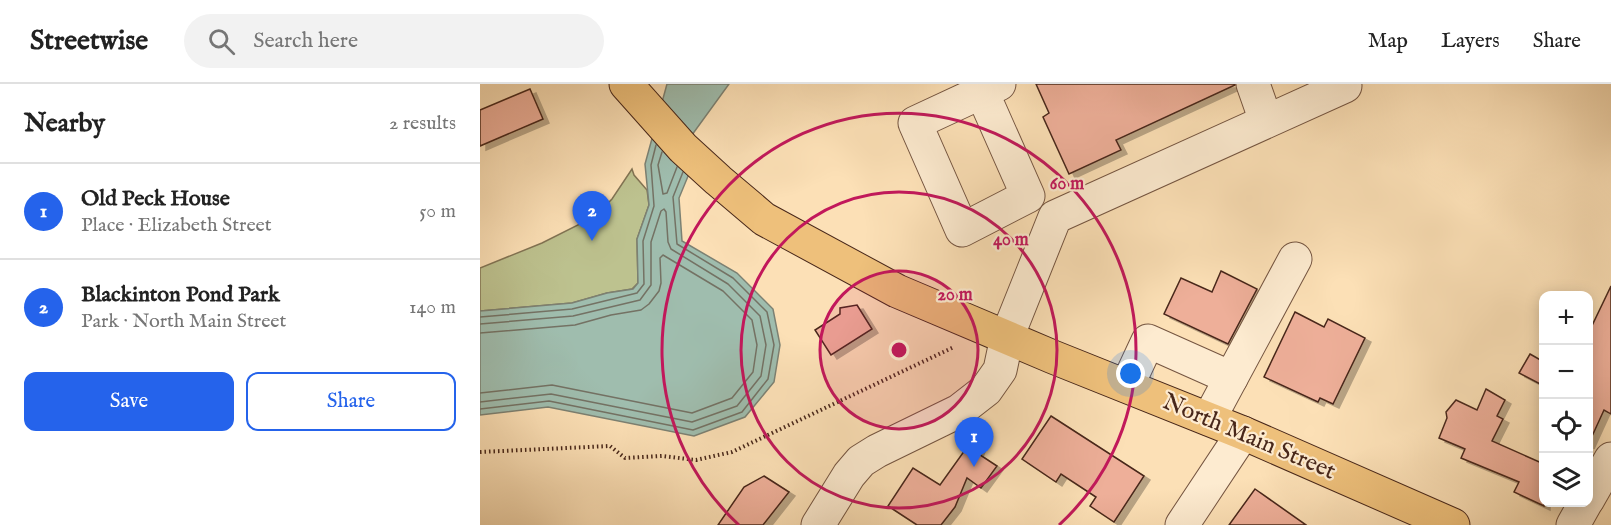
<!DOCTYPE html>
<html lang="en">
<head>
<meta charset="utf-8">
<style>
  body { margin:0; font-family:"IM FELL English",serif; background:#f2f2f2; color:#222 }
  .controls { position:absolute; right:18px; bottom:18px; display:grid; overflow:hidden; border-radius:12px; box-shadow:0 3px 15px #0003 }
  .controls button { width:54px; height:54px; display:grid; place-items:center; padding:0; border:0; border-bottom:2px solid #e0e0e0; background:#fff; color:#222; font:30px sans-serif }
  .you { position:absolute; left:651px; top:290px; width:21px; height:21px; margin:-15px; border:4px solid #fff; border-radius:50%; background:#1a73e8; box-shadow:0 0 0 9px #1a73e833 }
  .badge { display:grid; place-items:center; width:39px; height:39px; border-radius:50%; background:#2563eb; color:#fff; font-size:20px; font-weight:700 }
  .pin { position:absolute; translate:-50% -50px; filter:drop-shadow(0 2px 3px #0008) }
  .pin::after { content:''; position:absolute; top:32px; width:21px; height:18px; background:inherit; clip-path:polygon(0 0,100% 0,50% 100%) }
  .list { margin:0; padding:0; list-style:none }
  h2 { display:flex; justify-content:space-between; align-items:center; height:78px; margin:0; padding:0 24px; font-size:26px }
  h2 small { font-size:20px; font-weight:400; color:#767676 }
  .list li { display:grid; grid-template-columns:39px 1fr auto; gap:18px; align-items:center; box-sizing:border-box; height:96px; padding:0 24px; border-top:2px solid #e0e0e0 }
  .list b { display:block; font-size:22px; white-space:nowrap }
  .list p { margin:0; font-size:20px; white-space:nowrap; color:#767676 }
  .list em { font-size:20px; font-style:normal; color:#767676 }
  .actions { display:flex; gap:12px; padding:18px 24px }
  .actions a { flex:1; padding:14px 0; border:2px solid #2563eb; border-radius:12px; text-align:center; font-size:21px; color:#2563eb }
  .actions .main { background:#2563eb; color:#fff }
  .icon { flex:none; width:33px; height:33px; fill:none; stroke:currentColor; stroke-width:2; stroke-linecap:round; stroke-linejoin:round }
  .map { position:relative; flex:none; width:1131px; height:441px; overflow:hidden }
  header { display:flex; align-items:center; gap:36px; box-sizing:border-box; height:84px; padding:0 30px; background:#fff; border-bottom:2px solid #e0e0e0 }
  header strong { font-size:28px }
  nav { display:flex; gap:33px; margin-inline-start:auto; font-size:21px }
  .search { width:420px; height:54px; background:#f2f2f2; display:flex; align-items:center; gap:15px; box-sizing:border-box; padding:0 21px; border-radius:33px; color:#767676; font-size:22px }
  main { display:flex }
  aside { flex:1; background:#fff }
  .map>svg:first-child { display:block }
  .green { fill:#bdc28f; stroke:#827454; stroke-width:1.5 }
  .water { fill:#9fbdae; stroke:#7c8173; stroke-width:1.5 }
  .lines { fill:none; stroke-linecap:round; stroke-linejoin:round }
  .shore { stroke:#747264; stroke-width:1.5 }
  .building { fill:#eeaf99; stroke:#48271a; stroke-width:1.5; filter:url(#shadow) }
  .minor-casing { stroke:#755541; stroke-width:35 }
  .major-casing { stroke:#48271a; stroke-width:35 }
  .path { stroke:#48271a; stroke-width:4; stroke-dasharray:1.5 3; stroke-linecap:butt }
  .minor { stroke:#fdebd0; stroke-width:33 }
  .major { stroke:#eec07b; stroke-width:33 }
  .ring { fill:none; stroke:#c2185b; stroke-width:3 }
  .labels { text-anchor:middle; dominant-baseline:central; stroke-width:4.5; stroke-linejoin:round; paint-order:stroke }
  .street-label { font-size:24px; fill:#48271a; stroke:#fdebd0 }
  .centre { fill:#c2185b; stroke:#fdebd0; stroke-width:3 }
  .ring-label { font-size:18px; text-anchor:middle; font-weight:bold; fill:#c2185b; stroke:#fdebd0; stroke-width:4.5; stroke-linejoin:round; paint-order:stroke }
</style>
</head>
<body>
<header>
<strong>Streetwise</strong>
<div class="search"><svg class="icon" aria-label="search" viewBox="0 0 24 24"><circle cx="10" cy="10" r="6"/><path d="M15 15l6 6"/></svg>Search here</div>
<nav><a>Map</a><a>Layers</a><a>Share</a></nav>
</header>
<main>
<aside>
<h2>Nearby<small>2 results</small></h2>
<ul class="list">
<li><span class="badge">1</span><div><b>Old Peck House</b><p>Place · Elizabeth Street</p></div><em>50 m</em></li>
<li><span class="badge">2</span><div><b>Blackinton Pond Park</b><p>Park · North Main Street</p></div><em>140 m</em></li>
</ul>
<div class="actions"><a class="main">Save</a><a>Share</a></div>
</aside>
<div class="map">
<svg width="1131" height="441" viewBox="0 0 1131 441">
  <defs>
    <filter id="shadow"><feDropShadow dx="6" dy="4" stdDeviation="0" flood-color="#0004"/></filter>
  </defs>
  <rect width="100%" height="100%" fill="#fce0b6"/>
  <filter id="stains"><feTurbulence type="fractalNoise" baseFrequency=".00333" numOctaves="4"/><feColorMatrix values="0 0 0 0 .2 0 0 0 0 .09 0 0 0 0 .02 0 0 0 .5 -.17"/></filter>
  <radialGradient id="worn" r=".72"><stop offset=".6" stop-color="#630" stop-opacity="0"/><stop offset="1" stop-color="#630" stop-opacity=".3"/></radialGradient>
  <polygon class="green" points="152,85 154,91 167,106 169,121 157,155 158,199 152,205 127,209 92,219 0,227 0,184 62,159 114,133 132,115"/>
  <polygon class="water" points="187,0 249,0 209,55 211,85 199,114 202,157 257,189 293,225 300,261 294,298 265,333 214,352 68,323 0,331 0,227 92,219 127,209 153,205 158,199 157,155 169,121 165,80"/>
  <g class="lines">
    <g class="shore">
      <polyline points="182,68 178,81 183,110 187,109 197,83"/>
      <polyline points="0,233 92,225 157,209 164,200 163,157 174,122 171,81 176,61"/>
      <polyline points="0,240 93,232 160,216 171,201 171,158 181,127 184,125 186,128 188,158 191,165 248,200 280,232 286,261 281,292 257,322 212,338 71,310 0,318"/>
      <polyline points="0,249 95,241 131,231 161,226 169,220 179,207 181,199 180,174 183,171 243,207 272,236 277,261 273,288 252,314 212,329 72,301 0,309"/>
      <polyline points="0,325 69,317 213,346 262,328 288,295 294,261 287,228 253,194 197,160 193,113 203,88"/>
    </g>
  </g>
  <g class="building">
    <polygon points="556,0 755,0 755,1 636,56 641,66 589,90 563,33 569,29"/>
    <polygon points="50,5 63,35 0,62 0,26"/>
    <polygon points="741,187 777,205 748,260 684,230 701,194 732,208"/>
    <polygon points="1131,202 1131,330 1124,326 1108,361 1108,250"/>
    <polygon points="377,221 392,245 351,271 335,246 360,230 360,224"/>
    <polygon points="815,228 844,243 848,235 885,254 853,320 840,314 838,318 784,293"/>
    <polygon points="1050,270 1064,278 1064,302 1039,289"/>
    <polygon points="1006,305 1025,316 1017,332 1023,335 1012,357 1064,380 1064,422 1034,408 1039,398 981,374 985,365 959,354 967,334 966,328 976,316 997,326"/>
    <polygon points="571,332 664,392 634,438 610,422 616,413 581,390 576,398 542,375"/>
    <polygon points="495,352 502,356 497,369 517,382 501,404 487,394 475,423 461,441 437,441 408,422 433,384 460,401"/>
    <polygon points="284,392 309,408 283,441 238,441 264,403"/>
    <polygon points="775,405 826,441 749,441"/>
  </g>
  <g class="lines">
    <defs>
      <g id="minor">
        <polyline points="773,0 786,37"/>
        <polyline points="502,8 548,112 482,146 435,39 519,0"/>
        <polyline points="647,302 668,257 751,294"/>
        <polyline points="729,335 815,175"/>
        <polyline points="1108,415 1131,375"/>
        <polyline points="338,441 369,391 381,377 397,367 479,327 506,306 520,286 527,253 575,133 865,2"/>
        <polyline points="702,441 763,349"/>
        <polyline points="1093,441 1106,418"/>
      </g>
      <polyline id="major" points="146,0 203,64 238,96 284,135 417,207 573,273 763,349 973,441"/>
    </defs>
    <use href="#minor" class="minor-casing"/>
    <use href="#major" class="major-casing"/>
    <polyline class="path" points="0,368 130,362 145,374 182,372 216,376 252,368 474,263"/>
    <use href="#minor" class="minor"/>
    <use href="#major" class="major"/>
  </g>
  <circle cx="419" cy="266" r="79" fill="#c2185b" fill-opacity=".12"/>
  <g class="ring">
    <circle cx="419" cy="266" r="79"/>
    <circle cx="419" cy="266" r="158"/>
    <path d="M259 441A237 237 0 1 1 579 441"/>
  </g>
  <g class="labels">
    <g class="street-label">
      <text transform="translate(769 353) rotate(23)">North Main Street</text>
    </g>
  </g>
  <circle cx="419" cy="266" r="9" class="centre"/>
  <g class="ring-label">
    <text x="587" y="105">60 m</text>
    <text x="531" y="161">40 m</text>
    <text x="475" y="216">20 m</text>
  </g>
  <rect width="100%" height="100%" filter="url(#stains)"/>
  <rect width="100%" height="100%" fill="url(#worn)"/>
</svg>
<div class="controls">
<button>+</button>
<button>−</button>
<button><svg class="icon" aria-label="locate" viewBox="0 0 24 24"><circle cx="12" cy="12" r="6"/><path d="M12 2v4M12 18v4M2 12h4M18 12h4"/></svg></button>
<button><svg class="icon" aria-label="layers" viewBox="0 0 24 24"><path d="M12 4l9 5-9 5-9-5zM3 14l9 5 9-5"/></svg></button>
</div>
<div class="you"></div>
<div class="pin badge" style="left:494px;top:383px">1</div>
<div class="pin badge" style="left:112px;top:157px">2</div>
</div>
</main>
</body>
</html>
